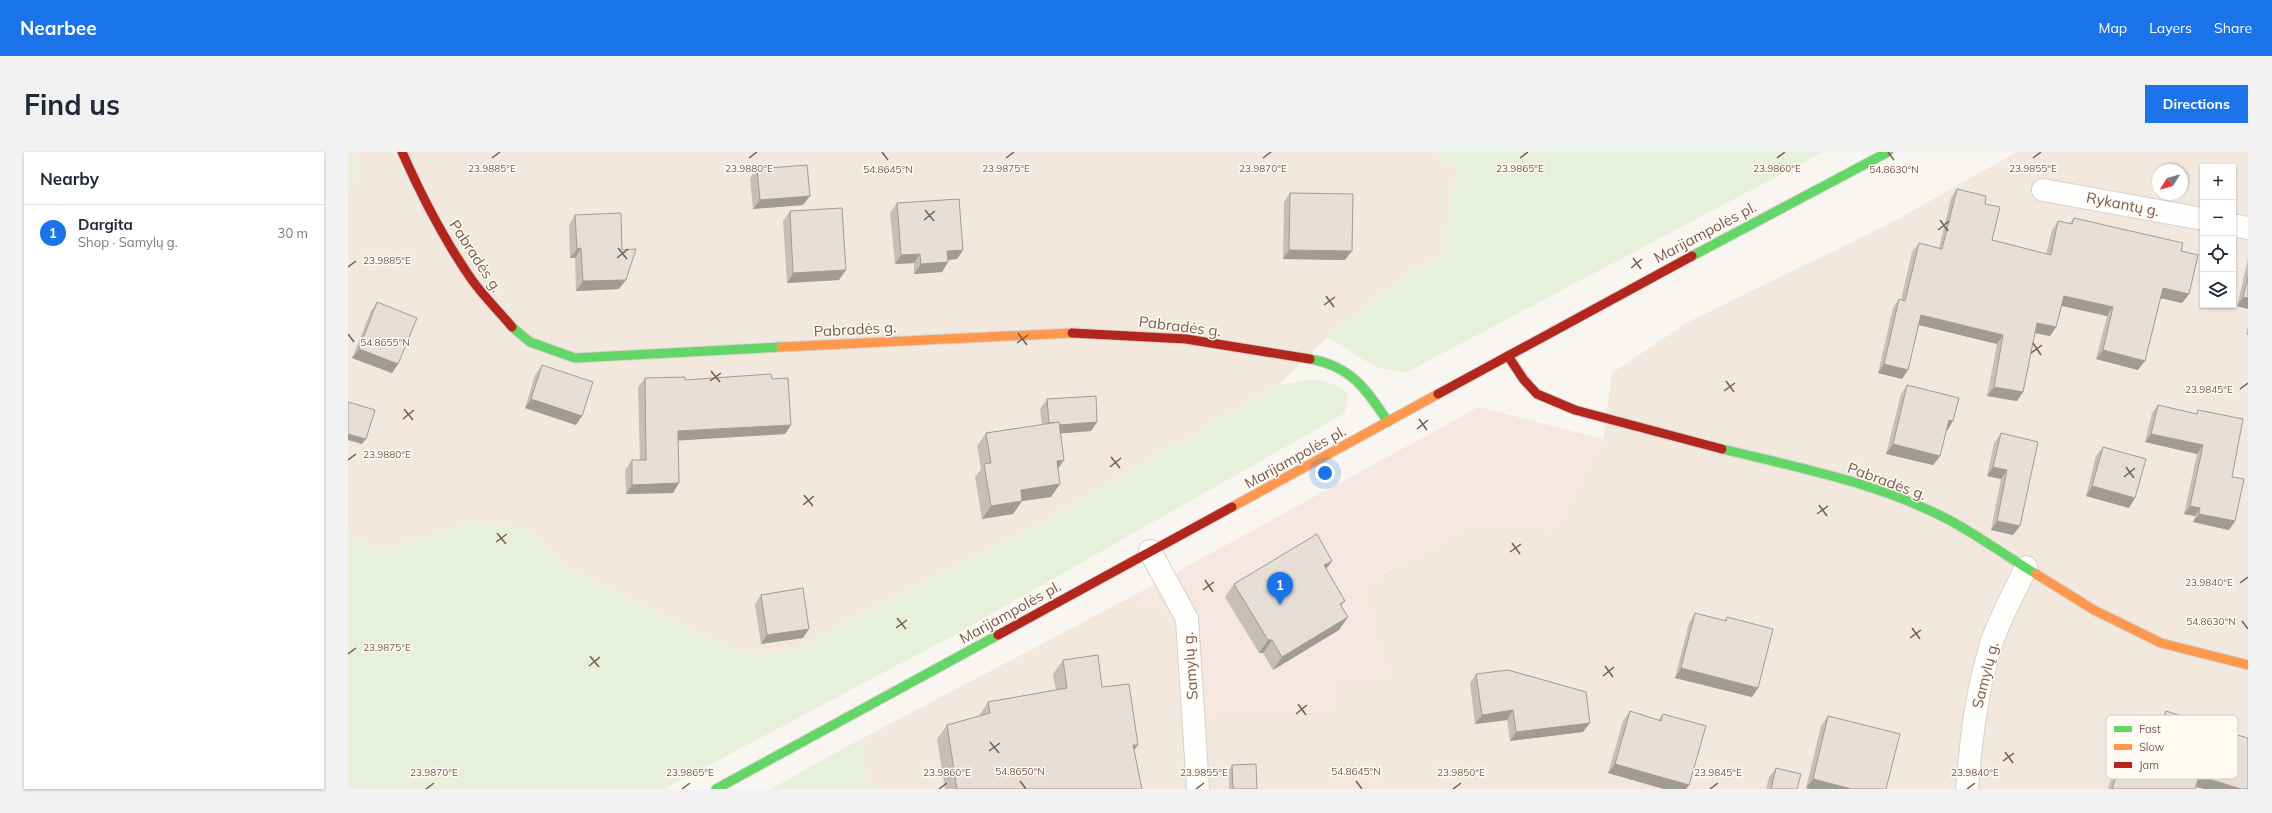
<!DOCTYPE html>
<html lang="en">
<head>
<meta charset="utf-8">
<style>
  body { margin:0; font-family:Mulish,sans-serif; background:#f2f2f3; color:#1f2937 }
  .controls { position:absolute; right:12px; top:12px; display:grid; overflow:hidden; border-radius:0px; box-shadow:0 1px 3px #0004 }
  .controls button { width:36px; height:36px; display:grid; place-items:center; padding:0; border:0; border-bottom:1px solid #e0e1e3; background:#fff; color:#1f2937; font:20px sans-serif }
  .compass { position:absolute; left:1804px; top:12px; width:36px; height:36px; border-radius:50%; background:#fff; box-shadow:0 1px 3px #0004; rotate:233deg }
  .you { position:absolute; left:977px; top:321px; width:14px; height:14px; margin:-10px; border:3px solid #fff; border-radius:50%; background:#1a73e8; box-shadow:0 0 0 6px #1a73e833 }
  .badge { display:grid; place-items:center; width:26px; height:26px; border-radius:50%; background:#1a73e8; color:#fff; font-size:13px; font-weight:700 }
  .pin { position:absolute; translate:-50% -33px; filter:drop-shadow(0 1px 2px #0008) }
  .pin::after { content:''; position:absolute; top:21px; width:14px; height:12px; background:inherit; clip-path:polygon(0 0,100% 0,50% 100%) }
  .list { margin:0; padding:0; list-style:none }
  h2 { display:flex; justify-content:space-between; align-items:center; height:52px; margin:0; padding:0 16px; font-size:17px }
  h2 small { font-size:13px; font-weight:400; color:#747a83 }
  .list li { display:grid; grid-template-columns:26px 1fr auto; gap:12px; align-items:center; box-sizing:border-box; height:56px; padding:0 16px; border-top:1px solid #e0e1e3 }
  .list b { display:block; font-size:15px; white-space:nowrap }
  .list p { margin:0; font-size:13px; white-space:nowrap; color:#747a83 }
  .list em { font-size:13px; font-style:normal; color:#747a83 }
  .icon { flex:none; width:22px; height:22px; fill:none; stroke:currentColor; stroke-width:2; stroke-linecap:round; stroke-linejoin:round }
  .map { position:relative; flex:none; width:1900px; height:637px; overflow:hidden; border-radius:0px }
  header { display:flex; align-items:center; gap:24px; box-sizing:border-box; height:56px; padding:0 20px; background:#1a73e8; color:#fff }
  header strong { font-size:19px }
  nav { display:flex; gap:22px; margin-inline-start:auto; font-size:14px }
  .intro { display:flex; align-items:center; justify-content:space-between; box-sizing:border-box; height:96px; padding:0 24px }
  h1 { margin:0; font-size:28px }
  .button { padding:10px 18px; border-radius:0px; background:#1a73e8; color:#fff; font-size:14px; font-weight:700 }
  main { display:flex; gap:24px; padding:0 24px }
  aside { flex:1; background:#fff; border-radius:0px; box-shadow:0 1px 3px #0004 }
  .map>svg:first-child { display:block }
  .residential { fill:#f2e8de; fill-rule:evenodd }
  .commercial { fill:#f6e8e1 }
  .green { fill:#e7f0db }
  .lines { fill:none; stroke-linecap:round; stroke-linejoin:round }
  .street-casing { stroke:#d7d1cb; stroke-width:24 }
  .fast-casing { stroke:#d9d2cb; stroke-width:11 }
  .slow-casing { stroke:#d9d2cb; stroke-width:11 }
  .jam-casing { stroke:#d9d2cb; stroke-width:11 }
  .street { stroke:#fefefd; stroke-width:22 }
  .fast { stroke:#63d668; stroke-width:9 }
  .slow { stroke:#ff974d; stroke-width:9 }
  .jam { stroke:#b3261e; stroke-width:9 }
  .wall { fill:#c6bfb9 }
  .shaded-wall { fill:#a19b96 }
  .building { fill:#e6ded7; stroke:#a19b96 }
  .ticks { fill:none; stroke:#7a5c4d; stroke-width:1.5 }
  .labels { text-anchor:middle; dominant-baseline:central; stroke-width:3; stroke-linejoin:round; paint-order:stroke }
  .street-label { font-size:15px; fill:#7a5c4d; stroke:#fffaf3 }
  .key { fill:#fffaf3; stroke:#d7cbc1; stroke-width:1 }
  .key-label { font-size:11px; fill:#7a5c4d }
  .ticks-label { font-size:10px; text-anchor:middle; fill:#7a5c4d; stroke:#fffaf3; stroke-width:3; stroke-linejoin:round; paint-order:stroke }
</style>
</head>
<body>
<header>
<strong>Nearbee</strong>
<nav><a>Map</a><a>Layers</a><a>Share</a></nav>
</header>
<div class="intro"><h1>Find us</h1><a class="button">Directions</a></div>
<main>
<aside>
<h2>Nearby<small></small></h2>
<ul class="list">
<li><span class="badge">1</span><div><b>Dargita</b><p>Shop · Samylų g.</p></div><em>30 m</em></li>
</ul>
</aside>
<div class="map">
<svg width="1900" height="637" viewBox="0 0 1900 637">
  <rect width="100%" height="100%" fill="#f9f5f0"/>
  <g class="residential">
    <polygon points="7,0 1082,0 1109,15 1095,101 1053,127 980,185 930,233 695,370 440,501 394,502 220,417 183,379 123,370 31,400 0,383 0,33 10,23"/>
    <path d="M 1669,0 L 1900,0 L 1900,637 L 521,637 L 511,588 L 781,446 L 813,456 L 830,482 L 989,528 L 1040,526 L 1013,434 L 1115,376 L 1156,370 L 1204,378 L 1255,287 L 1264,221 L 1340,170 L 1541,72 ZM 1855,15 L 1885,15 L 1885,153 L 1855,153 ZM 1810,18 L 1834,18 L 1834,42 L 1810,42 Z"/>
  </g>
  <polygon class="commercial" points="1131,255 1255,287 1204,378 1156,370 1115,376 1013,433 1040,526 989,528 986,559 833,562 830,482 813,456 781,446"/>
  <g class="green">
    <polygon points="0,0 7,0 10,23 0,33"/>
    <polygon points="1082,0 1475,0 1059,220 1029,216 980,185 1053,127 1095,101 1109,15"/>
    <polygon points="967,227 988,233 1000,241 997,261 608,482 316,637 0,637 0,383 31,400 123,370 183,379 220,417 394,502 440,501 695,370 930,233"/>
    <polygon points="511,588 521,637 423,637"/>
  </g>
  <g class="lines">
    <defs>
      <g id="street">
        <polyline points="1695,38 1855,67"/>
        <polyline points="1885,73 1900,76"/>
        <polyline points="802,399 839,467 850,637"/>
        <path d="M 1619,637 C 1623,589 1628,542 1642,496 C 1650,468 1666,442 1678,415"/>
      </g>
      <g id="fast">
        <polyline points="1344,104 1540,0"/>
        <polyline points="164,175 182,190 227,206 433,195"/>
        <path d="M 962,207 C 1003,214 1019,238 1040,270"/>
        <path d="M 1374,297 C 1452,316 1532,331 1603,369 C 1632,385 1660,405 1688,422"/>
        <polyline points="368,637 650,483"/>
      </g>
      <g id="slow">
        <polyline points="433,195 724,181"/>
        <polyline points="884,355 1090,242"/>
        <polyline points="1688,422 1746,458 1813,491 1900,513"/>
      </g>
      <g id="jam">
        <path d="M 54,0 C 74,45 96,88 124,128 C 136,145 151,159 164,175"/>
        <polyline points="724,181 838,187 962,207"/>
        <polyline points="1160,204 1176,228 1189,242 1227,258 1374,297"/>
        <polyline points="1090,242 1344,104"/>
        <polyline points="650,483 884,355"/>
      </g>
    </defs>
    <use href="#street" class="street-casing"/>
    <use href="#fast" class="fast-casing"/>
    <use href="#slow" class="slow-casing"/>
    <use href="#jam" class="jam-casing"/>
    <use href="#street" class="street"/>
    <use href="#fast" class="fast"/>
    <use href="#slow" class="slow"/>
    <use href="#jam" class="jam"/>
  </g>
  <g class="wall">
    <polygon points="409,17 455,53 405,57 402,26"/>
    <polygon points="1609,37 1637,52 1644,88 1698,102 1704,78 1710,69 1722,71 1726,66 1833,99 1841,142 1834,151 1812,146 1790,218 1748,207 1759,164 1714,154 1708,175 1702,184 1687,181 1675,240 1669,249 1639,244 1649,192 1571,173 1554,227 1530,221 1545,156 1551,147 1553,148 1564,100 1571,91 1591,96 1603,46"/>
    <polygon points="942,41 997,108 935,107 936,50"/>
    <polygon points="549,51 615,98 609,107 600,108 600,110 594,120 566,122 566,111 547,112 542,61"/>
    <polygon points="442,59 491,128 439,131 435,69"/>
    <polygon points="227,63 274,98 271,137 228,139 227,106 222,106 221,73"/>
    <polygon points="1900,107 1900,157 1889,154"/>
    <polygon points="29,150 50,212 44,221 4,206 23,159"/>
    <polygon points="1900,174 1900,183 1898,183"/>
    <polygon points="194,213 228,273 177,256 187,223"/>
    <polygon points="297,226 337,228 424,227 443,273 437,282 330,288 325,341 278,342 277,318 284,308 292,308 290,235"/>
    <polygon points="1559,233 1599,279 1598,279 1592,304 1585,313 1538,302 1553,242"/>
    <polygon points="699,247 749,270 743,279 712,281 710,317 703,345 674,349 665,362 634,367 627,325 633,317 629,294 638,281 694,273 692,257"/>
    <polygon points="1810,253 1848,262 1850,258 1884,325 1887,369 1881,378 1845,370 1847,364 1836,362 1849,302 1797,290 1804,261"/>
    <polygon points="1653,281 1672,374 1665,383 1643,378 1653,327 1639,324 1646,291"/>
    <polygon points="1755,295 1781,356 1738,344 1748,304"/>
    <polygon points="984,409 978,417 997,449 993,454 1000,465 991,478 925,518 915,501 911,501 877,445 886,432"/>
    <polygon points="413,443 455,486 413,492 407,452"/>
    <polygon points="1347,461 1376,469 1379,465 1410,536 1404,545 1327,526 1341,471"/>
    <polygon points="715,508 754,535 790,593 786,598 794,637 597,637 589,587 599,573 631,564 640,550 708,538 705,522"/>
    <polygon points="1128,522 1235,580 1162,589 1159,568 1127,572 1122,531"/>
    <polygon points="1282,559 1310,568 1315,562 1341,633 1338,637 1316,637 1260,621 1275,569"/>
    <polygon points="1818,559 1848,635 1847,637 1760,637 1765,622 1772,613 1776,614 1786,583 1793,573 1808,579 1812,568"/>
    <polygon points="1480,564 1552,582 1458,636 1473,574"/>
    <polygon points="884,613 909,637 881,637 881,618"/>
    <polygon points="1428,616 1449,637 1418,637 1421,625"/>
  </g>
  <g class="shaded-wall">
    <polygon points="462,44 455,53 405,57 412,48"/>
    <polygon points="233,96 227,106 222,106 229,97"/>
    <polygon points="615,98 609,107 593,109 599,99"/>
    <polygon points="941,98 1004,99 997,108 935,107"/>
    <polygon points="572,102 566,111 547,112 553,103"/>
    <polygon points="600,110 594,120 566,122 573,112"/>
    <polygon points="498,118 491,128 439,131 445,121"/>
    <polygon points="278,128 271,137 228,139 235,129"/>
    <polygon points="1815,136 1841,142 1834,151 1808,145"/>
    <polygon points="1716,144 1765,155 1759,164 1710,153"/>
    <polygon points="1895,145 1900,146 1900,157 1889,154"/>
    <polygon points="1573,163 1655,183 1649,192 1567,172"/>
    <polygon points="1689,171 1708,175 1702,184 1682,180"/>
    <polygon points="11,197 50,212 44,221 4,206"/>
    <polygon points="1755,198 1797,209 1790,218 1748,207"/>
    <polygon points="1536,212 1560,218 1554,227 1530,221"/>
    <polygon points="1646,235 1675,240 1669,249 1639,244"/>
    <polygon points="183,247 234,264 228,273 177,256"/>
    <polygon points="1601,268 1605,269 1599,279 1594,278"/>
    <polygon points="749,270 743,279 694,283 701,273"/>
    <polygon points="443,273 437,282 324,289 330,279"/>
    <polygon points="0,282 18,287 14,292 0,288"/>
    <polygon points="1803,282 1855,293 1849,302 1797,290"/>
    <polygon points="1545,292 1592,304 1585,313 1538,302"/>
    <polygon points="716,308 707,321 709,309"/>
    <polygon points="1645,315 1659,318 1653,327 1639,324"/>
    <polygon points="331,331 325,341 278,342 284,333"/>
    <polygon points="712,332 703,345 674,349 665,362 634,367 643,354 673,338"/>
    <polygon points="1744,334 1787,346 1781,356 1738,344"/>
    <polygon points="1842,354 1852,356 1847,364 1836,362"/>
    <polygon points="1851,362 1887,369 1881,378 1845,370"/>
    <polygon points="1649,369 1672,374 1665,383 1643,378"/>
    <polygon points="984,409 975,421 976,413"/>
    <polygon points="1000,465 991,478 925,518 934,505"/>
    <polygon points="461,477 455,486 413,492 419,483"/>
    <polygon points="920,488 924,488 915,501 911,501"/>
    <polygon points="1333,516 1410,536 1404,545 1327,526"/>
    <polygon points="1165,558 1159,568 1127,572 1134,563"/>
    <polygon points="1242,571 1235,580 1162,589 1168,580"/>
    <polygon points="785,593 790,593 780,606"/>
    <polygon points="1267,612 1341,633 1338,637 1316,637 1260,621"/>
    <polygon points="1851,624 1893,637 1856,637 1844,634"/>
    <polygon points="1465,627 1504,637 1461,637 1458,636"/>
  </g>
  <g class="building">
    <polygon points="459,13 462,44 412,48 409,17"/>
    <polygon points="1609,37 1638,44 1637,52 1652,55 1644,88 1703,103 1710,69 1724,72 1726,66 1835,91 1833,99 1850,103 1841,142 1815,136 1797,209 1755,198 1765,155 1716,144 1708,175 1689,171 1675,240 1646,235 1655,183 1573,163 1560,218 1536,212 1551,147 1557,149 1571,91 1594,97"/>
    <polygon points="942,41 1005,42 1004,99 941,98"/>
    <polygon points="611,47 615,98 599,99 600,110 573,112 572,102 553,103 549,51"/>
    <polygon points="494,56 498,118 445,121 442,59"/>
    <polygon points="273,61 274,98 288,97 278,128 235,129 233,96 229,97 227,63"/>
    <polygon points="1900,125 1900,146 1895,145"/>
    <polygon points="29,150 69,166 50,212 11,197"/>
    <polygon points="194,213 245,230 234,264 183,247"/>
    <polygon points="423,222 424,227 440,226 443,273 330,279 331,331 284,333 284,308 298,308 297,226 337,225 337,228"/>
    <polygon points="1559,233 1611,246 1605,269 1601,268 1592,304 1545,292"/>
    <polygon points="748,244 749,270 711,273 711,270 701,271 699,247"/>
    <polygon points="0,250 27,258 18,287 0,282"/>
    <polygon points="1810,253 1849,262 1850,258 1895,267 1884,325 1896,327 1887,369 1851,362 1852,356 1842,354 1855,293 1803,282"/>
    <polygon points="711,270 716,308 709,309 712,332 673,338 674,349 643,354 636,312 643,311 638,281"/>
    <polygon points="1653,281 1690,290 1672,374 1649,369 1659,318 1645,315"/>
    <polygon points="1755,295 1798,307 1787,346 1744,334"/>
    <polygon points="969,382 984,409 976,413 997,449 992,452 1000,465 934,505 924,488 920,488 886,432"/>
    <polygon points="455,436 461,477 419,483 413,443"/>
    <polygon points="1347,461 1378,469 1379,465 1425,477 1410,536 1333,516"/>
    <polygon points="750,503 754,535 781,532 790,593 785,593 794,637 609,637 599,573 642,561 640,550 719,536 715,508"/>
    <polygon points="1160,518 1238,540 1242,571 1168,580 1165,558 1134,563 1128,522"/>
    <polygon points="1282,559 1313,569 1315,562 1358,574 1341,633 1267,612"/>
    <polygon points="1818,559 1867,574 1866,576 1900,586 1900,637 1893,637 1851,624 1847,637 1764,637 1772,613 1779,616 1793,573 1812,580"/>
    <polygon points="1480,564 1552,582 1538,637 1504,637 1465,627"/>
    <polygon points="908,612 909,637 885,637 884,613"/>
    <polygon points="1428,616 1453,622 1449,637 1423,637"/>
  </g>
  <path class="ticks" d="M 534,0 L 540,8M 1540,0 L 1546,8M 144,6 L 152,0M 401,6 L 409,0M 658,6 L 666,0M 915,6 L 923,0M 1172,6 L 1180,0M 1429,6 L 1437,0M 1685,6 L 1693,0M 577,58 L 586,69M 576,68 L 587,59M 1592,68 L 1600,79M 1590,78 L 1601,69M 270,96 L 279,107M 269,106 L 280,97M 1285,106 L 1293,117M 0,115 L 8,109M 1283,116 L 1294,107M 978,144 L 986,155M 976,153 L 987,145M 670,181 L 679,193M 0,182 L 6,190M 669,191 L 680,183M 1685,191 L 1693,203M 1683,201 L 1694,193M 363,219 L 372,230M 362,229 L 373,221M 1378,229 L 1386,240M 1892,237 L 1900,231M 1376,239 L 1387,231M 56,257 L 65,268M 55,267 L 66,258M 1071,267 L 1079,278M 1069,277 L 1080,268M 763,305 L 772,316M 0,308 L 8,302M 762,315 L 773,306M 1778,315 L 1786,326M 1776,325 L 1787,316M 456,343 L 465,354M 455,353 L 466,344M 1471,353 L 1479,364M 1469,362 L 1480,354M 149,381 L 158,392M 148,390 L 159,382M 1164,391 L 1172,402M 1162,400 L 1173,392M 857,428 L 865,440M 1892,431 L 1900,425M 855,438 L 866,430M 549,466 L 558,477M 1894,469 L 1900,477M 548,476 L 559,468M 1564,476 L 1572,487M 1562,486 L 1573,478M 0,502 L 8,496M 242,504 L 251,515M 241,514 L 252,505M 1257,514 L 1265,525M 1255,524 L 1266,515M 950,552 L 958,563M 948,562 L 959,553M 642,590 L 651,601M 641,599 L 652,591M 1657,600 L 1665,611M 1655,609 L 1666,601M 672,629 L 678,637M 1008,629 L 1014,637M 78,637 L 86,631M 334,637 L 342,631M 591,637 L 599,631M 848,637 L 856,631M 1105,637 L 1113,631M 1362,637 L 1370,631M 1619,637 L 1627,631"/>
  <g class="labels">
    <g class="street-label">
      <text transform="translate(1775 52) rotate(11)">Rykantų g.</text>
      <text transform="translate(1357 80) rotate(-28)">Marijampolės pl.</text>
      <text transform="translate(128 104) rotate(57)">Pabradės g.</text>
      <text transform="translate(832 174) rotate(7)">Pabradės g.</text>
      <text transform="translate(507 177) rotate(-3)">Pabradės g.</text>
      <text transform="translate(947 305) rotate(-29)">Marijampolės pl.</text>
      <text transform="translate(1539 329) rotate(20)">Pabradės g.</text>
      <text transform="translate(662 460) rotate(-29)">Marijampolės pl.</text>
      <text transform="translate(842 514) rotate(-94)">Samylų g.</text>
      <text transform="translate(1637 523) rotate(-76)">Samylų g.</text>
    </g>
  </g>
  <rect x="1758" y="563" width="132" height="64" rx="6" class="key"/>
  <rect x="1766" y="574" width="18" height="6" fill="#63d668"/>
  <rect x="1766" y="592" width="18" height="6" fill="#ff974d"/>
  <rect x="1766" y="610" width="18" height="6" fill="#b3261e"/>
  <g class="key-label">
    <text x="1791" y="581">Fast</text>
    <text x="1791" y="599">Slow</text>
    <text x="1791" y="617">Jam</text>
  </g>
  <g class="ticks-label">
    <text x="144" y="20">23.9885°E</text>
    <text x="401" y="20">23.9880°E</text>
    <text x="658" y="20">23.9875°E</text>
    <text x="915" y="20">23.9870°E</text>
    <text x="1172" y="20">23.9865°E</text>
    <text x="1429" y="20">23.9860°E</text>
    <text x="1685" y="20">23.9855°E</text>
    <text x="540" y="21">54.8645°N</text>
    <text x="1546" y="21">54.8630°N</text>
    <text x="39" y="112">23.9885°E</text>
    <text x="37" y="194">54.8655°N</text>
    <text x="1861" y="241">23.9845°E</text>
    <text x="39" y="306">23.9880°E</text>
    <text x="1861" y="434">23.9840°E</text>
    <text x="1863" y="473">54.8630°N</text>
    <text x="39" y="499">23.9875°E</text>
    <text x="672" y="623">54.8650°N</text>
    <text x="1008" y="623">54.8645°N</text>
    <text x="86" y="624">23.9870°E</text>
    <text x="342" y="624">23.9865°E</text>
    <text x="599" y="624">23.9860°E</text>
    <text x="856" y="624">23.9855°E</text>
    <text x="1113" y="624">23.9850°E</text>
    <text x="1370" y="624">23.9845°E</text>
    <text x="1627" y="624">23.9840°E</text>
  </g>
</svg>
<div class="controls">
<button>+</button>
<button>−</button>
<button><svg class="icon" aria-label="locate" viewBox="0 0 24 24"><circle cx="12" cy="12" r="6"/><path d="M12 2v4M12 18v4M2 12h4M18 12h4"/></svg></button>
<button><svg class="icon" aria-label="layers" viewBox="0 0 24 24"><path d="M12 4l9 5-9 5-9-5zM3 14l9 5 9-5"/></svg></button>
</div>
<svg class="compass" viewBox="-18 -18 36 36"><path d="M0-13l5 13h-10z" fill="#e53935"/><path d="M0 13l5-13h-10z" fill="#747a83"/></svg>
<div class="you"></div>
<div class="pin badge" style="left:932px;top:453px">1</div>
</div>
</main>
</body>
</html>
